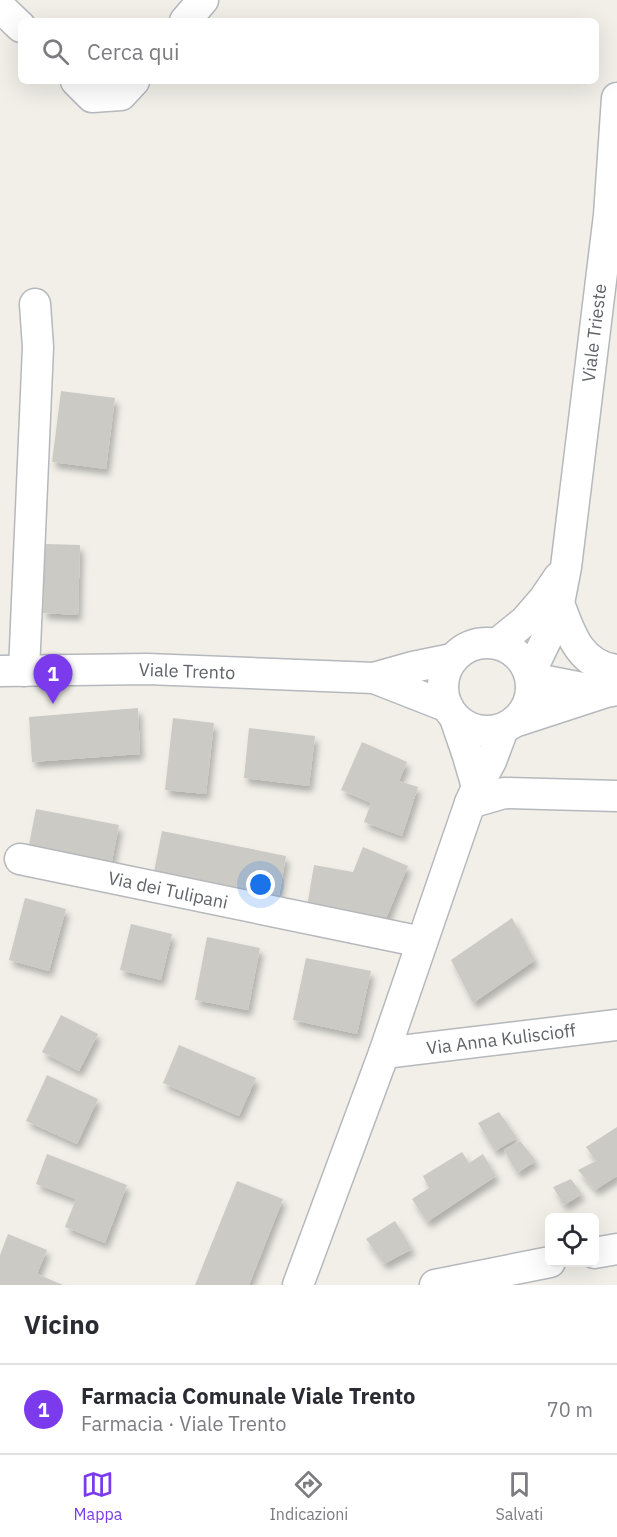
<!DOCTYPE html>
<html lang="it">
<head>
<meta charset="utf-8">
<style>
  body { margin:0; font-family:"IBM Plex Sans",sans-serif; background:#f7f7f7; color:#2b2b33 }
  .controls { position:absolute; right:18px; bottom:18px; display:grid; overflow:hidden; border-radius:9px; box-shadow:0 6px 24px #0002 }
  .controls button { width:54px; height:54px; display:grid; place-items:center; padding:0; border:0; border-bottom:2px solid #e1e1e2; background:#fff; color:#2b2b33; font:30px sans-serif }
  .you { position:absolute; left:261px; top:885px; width:21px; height:21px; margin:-15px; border:4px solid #fff; border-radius:50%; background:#1a73e8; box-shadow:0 0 0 9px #1a73e833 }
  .badge { display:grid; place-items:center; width:39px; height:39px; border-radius:50%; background:#7c3aed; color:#fff; font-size:20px; font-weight:700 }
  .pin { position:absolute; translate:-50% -50px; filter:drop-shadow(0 2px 3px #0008) }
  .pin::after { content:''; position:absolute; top:32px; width:21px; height:18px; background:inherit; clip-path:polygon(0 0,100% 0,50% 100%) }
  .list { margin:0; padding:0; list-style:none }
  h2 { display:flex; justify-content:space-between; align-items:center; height:78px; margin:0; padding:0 24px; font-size:26px }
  h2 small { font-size:20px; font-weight:400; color:#7c7c81 }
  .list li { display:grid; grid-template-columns:39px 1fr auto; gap:18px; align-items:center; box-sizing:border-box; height:90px; padding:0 24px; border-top:2px solid #e1e1e2 }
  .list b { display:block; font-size:22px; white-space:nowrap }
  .list p { margin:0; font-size:20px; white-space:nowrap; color:#7c7c81 }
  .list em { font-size:20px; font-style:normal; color:#7c7c81 }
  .icon { flex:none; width:33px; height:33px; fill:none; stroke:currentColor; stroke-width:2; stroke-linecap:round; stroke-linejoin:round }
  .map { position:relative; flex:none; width:617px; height:1285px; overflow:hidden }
  .search { position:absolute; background:#fff; box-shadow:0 6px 24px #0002; left:18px; right:18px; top:18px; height:66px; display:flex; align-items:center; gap:15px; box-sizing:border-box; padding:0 21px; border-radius:9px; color:#7c7c81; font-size:22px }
  .sheet { height:168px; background:#fff }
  nav { display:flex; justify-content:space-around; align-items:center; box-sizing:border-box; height:84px; border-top:2px solid #e1e1e2; background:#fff; font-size:16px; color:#7c7c81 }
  nav a { display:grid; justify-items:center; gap:3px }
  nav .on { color:#7c3aed }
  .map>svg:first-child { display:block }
  .building { fill:#cccac5; filter:url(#shadow) }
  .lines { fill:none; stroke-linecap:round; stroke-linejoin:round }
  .minor-casing { stroke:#b5b8bc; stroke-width:33 }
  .minor { stroke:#fff; stroke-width:30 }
  .labels { text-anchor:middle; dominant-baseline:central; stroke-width:6; stroke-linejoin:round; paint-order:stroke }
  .street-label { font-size:18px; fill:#5f6368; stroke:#fff }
</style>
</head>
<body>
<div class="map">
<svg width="617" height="1285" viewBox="0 0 617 1285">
  <defs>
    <filter id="shadow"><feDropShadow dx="3.5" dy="6" stdDeviation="3" flood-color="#0004"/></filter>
  </defs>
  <rect width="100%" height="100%" fill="#f1efe8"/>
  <g class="building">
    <polygon points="61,391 115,398 106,469 52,462"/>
    <polygon points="45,544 80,545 78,615 43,613"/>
    <polygon points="138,708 140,754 32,762 29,717"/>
    <polygon points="173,718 214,723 206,794 165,790"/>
    <polygon points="249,728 315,736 309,786 244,778"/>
    <polygon points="362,742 407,762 399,781 418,787 402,836 364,822 371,803 341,790"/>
    <polygon points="36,809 119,825 111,866 28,850"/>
    <polygon points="162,831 286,856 277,907 152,882"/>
    <polygon points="363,847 408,866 382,928 306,913 314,865 353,872"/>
    <polygon points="25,898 66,909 49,971 9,960"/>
    <polygon points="512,918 535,960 473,1003 451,960"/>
    <polygon points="131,924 172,934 161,980 120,970"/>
    <polygon points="207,937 260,948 248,1010 195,1000"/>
    <polygon points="306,958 371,971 357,1034 293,1020"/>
    <polygon points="61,1015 98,1034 79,1071 42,1052"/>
    <polygon points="179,1045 256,1078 239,1116 163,1083"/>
    <polygon points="47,1075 98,1099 77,1144 26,1121"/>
    <polygon points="499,1112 517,1138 495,1151 478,1123"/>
    <polygon points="617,1127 617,1176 595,1190 578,1170 596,1161 586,1147"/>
    <polygon points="520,1141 536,1161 517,1173 504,1150"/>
    <polygon points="462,1152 469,1163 483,1154 496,1176 427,1222 412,1199 429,1188 423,1176"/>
    <polygon points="47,1154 127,1185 105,1243 65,1227 76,1199 36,1184"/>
    <polygon points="571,1179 582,1194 564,1205 553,1187"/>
    <polygon points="237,1181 283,1199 249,1285 195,1285"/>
    <polygon points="395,1221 412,1249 384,1264 366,1239"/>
    <polygon points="8,1234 47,1250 37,1274 63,1285 0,1285 0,1255"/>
  </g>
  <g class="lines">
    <defs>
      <g id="minor">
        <polyline points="0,7 21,27"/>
        <polyline points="185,21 203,0"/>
        <polyline points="76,81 92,97 121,95 134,81"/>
        <path d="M 559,603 C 570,633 580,666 617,670"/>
        <circle cx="487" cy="687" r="44"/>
        <polyline points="498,643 525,621 544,599 559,577"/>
        <polyline points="0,671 147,669 374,678 413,667 452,659"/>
        <polyline points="24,671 38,347 35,304"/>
        <polyline points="530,673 548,636 559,603 566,567 609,215 617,98"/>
        <polyline points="374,678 448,707"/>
        <polyline points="531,678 603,692"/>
        <polyline points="455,718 468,756 477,787"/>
        <polyline points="514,722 606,692 617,690"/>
        <polyline points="470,803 504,793 617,796"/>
        <polyline points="20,859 422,942"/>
        <polyline points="384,1053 617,1025"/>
        <polyline points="594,1253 617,1249"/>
        <polyline points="298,1285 384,1053 470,803 477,787 491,761 503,729"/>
        <polyline points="435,1285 550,1262"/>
      </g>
    </defs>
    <use href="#minor" class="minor-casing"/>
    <use href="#minor" class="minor"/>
  </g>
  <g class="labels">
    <g class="street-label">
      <text transform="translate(594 333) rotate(-83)">Viale Trieste</text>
      <text transform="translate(187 671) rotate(2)">Viale Trento</text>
      <text transform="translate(168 890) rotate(12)">Via dei Tulipani</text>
      <text transform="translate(501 1039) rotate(-7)">Via Anna Kuliscioff</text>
    </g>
  </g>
</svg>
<div class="controls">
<button><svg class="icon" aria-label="locate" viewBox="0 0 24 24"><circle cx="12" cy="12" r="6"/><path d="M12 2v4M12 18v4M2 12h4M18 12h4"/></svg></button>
</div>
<div class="you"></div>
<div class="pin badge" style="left:53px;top:704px">1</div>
<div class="search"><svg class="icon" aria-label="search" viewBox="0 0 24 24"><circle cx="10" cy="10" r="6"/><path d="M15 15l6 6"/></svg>Cerca qui</div>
</div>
<section class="sheet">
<h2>Vicino<small></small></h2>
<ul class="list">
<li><span class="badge">1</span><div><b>Farmacia Comunale Viale Trento</b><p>Farmacia · Viale Trento</p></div><em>70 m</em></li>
</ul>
</section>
<nav>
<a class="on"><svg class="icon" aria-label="map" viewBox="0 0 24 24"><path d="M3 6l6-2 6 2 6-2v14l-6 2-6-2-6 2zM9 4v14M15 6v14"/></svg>Mappa</a>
<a><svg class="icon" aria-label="directions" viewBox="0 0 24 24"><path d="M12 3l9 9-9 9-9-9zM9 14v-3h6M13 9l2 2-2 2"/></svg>Indicazioni</a>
<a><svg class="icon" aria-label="saved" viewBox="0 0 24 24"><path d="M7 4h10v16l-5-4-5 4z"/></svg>Salvati</a>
</nav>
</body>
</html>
